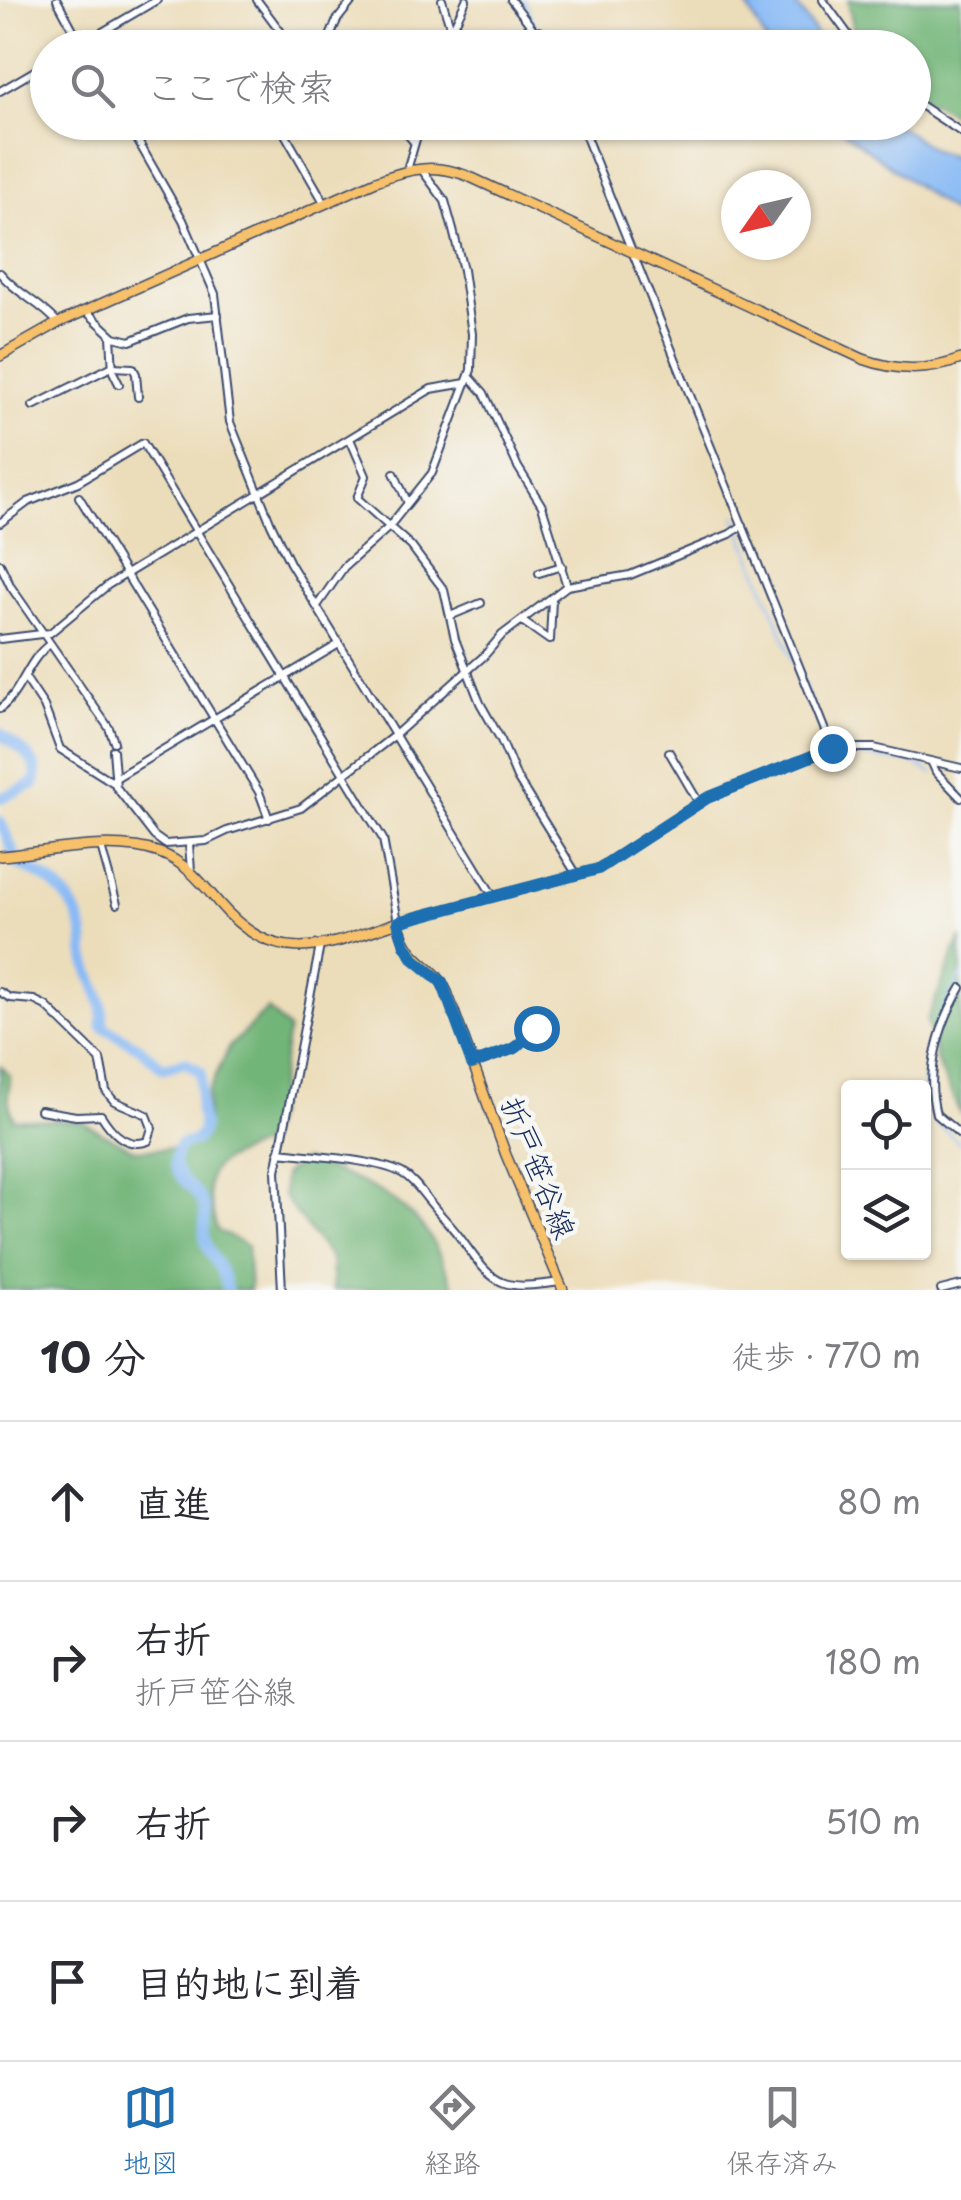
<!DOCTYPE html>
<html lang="ja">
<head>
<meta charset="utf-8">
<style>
  body { margin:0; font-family:"Playpen Sans","Klee One",sans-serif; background:#f2f2f3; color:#2b2b33 }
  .controls { position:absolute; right:30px; bottom:30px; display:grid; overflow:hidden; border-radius:10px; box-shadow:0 2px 8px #0004 }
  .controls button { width:90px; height:90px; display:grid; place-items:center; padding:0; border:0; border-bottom:2px solid #e1e1e2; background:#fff; color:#2b2b33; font:50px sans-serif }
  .compass { position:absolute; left:721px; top:170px; width:90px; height:90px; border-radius:50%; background:#fff; box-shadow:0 2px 8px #0004; rotate:236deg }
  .stop { position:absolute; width:30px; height:30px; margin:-22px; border:8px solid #1f6fb2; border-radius:50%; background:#fff }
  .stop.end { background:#1f6fb2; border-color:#fff; box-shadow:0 2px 10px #0008 }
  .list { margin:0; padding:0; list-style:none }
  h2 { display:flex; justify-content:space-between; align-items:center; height:130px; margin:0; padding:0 40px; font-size:42px }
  h2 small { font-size:32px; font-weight:400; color:#7c7c81 }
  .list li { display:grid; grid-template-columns:65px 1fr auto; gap:30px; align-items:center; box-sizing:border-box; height:160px; padding:0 40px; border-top:2px solid #e1e1e2 }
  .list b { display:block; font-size:38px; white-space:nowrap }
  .list p { margin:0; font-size:32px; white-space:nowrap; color:#7c7c81 }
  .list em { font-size:32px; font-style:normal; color:#7c7c81 }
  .icon { flex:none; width:55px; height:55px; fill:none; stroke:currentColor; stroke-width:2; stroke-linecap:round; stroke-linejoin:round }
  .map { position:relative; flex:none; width:961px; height:1290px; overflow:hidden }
  .search { position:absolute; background:#fff; box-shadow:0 2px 8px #0004; left:30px; right:30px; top:30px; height:110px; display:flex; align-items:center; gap:25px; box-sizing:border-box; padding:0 35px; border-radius:55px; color:#7c7c81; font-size:38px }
  .sheet { height:770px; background:#fff }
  nav { display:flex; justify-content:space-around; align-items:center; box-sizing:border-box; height:140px; border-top:2px solid #e1e1e2; background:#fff; font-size:28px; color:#7c7c81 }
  nav a { display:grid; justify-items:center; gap:5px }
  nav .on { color:#1f6fb2 }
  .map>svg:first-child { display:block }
  .forest { fill:#72b578; stroke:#46726b; stroke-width:2.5 }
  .water { fill:#88baf5; stroke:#5274aa; stroke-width:2.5 }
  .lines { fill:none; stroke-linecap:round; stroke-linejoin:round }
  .stream { stroke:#88baf5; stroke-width:2.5 }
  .river { stroke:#88baf5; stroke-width:11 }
  .minor-casing { stroke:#3a496c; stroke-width:10 }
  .major-casing { stroke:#3a496c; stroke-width:12 }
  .minor { stroke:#fff; stroke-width:6 }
  .major { stroke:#f7c06b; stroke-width:9 }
  .route { stroke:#1f6fb2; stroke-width:12 }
  .labels { text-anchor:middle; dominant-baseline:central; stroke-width:9; stroke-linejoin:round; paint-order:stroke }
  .street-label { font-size:30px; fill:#1b2f5e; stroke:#f6f6f2 }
</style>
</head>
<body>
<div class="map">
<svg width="961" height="1290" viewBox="0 0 961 1290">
  <rect width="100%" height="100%" fill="#f6f6f2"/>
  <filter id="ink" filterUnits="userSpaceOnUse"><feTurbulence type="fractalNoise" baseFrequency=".01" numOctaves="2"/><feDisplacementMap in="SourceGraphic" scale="20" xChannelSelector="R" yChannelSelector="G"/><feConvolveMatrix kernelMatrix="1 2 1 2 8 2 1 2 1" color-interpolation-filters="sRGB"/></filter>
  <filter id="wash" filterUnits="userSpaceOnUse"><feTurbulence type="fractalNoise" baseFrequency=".0048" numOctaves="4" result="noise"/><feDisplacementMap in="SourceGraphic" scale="40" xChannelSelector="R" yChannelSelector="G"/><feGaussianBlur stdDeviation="2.25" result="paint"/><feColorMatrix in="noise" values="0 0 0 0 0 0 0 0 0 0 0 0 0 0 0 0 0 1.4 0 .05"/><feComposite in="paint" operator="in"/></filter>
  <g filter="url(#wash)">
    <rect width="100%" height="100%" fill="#ecddba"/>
    <g class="forest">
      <polygon points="848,0 961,0 961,118 914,92 914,48 865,47 855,38"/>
      <polygon points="961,937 961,1115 937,1062 927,1020"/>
      <path d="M 268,1009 L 288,1030 L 274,1118 L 265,1143 C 206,1167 200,1165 217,1230 L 247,1246 L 250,1290 L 0,1290 L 0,1066 C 14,1077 10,1079 8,1094 C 7,1101 12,1112 14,1119 L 80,1121 L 135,1150 L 178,1148 L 206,1132 L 208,1092 L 230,1046 Z"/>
      <path d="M 304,1160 C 350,1177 396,1191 427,1233 C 439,1249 446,1272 456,1290 L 333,1290 L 331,1259 L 283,1196 L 284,1174 Z"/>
    </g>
    <g class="water">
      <polygon points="744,0 793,0 825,47 769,47"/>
      <polygon points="832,123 894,123 935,151 961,158 961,225 953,213"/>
    </g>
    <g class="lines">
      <g class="stream">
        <polyline points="524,0 536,28"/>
        <polyline points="735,516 826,741"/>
        <polyline points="831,752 914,763 933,774"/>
        <path d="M 923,1088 C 928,1041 936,1016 961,976"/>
        <polyline points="924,1090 936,1122 961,1144"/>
      </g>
      <g class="river">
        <path d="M 0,733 C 16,747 44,760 34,784 L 0,798"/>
        <path d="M 0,821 L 19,865 C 51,877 75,897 83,932 C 85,943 83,954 87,964 C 94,987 106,1001 102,1026 L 140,1048 L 163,1068 L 185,1062 L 201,1072 L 200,1108 L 203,1129 L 197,1140 L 180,1145 C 163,1179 195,1180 204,1207 C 207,1217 202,1229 205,1239 C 209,1258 224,1267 227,1290"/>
      </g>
    </g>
  </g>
  <g filter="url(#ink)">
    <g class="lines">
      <defs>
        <g id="minor">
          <polyline points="57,0 83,48"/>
          <polyline points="257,0 293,48"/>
          <polyline points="442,0 450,26 448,48"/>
          <polyline points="511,0 534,30 540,48"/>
          <polyline points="823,0 858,48"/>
          <polyline points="452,30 466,0"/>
          <polyline points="534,30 542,32 548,48"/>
          <polyline points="75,48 157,0"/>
          <polyline points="325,48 337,20 353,0"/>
          <polyline points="0,91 48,63"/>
          <polyline points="914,101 961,132"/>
          <polyline points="127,122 183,220 215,294 230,422 271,524 290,563 493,896"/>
          <polyline points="278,122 325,204"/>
          <polyline points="397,122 414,142"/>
          <polyline points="580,122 832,748"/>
          <polyline points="407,170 421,122"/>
          <path d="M 0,273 C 17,294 41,303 58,323"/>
          <polyline points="87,312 114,337 130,341 188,318 218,315"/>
          <polyline points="111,336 113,372 119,384"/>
          <polyline points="113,367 133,368 136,374 138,397"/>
          <polyline points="469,376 484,393 518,467 542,506 567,586"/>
          <polyline points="33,406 113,366"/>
          <polyline points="350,439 366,476 357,498 411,546 444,590 455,639 480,703 501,740 517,778 577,875"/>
          <polyline points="394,473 407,501"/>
          <polyline points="79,497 259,792 269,819"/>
          <polyline points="0,523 28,502 78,482 143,443 383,839 398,922 598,869 707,798 832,748 874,748 961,768"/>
          <polyline points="0,564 11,587 109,728 114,742"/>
          <polyline points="539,573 562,566"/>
          <polyline points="317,606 344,567 388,528 432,473 471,370 472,334 463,270 453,230 445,201 422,170"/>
          <polyline points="450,616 481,603"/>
          <polyline points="522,621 549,640"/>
          <polyline points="0,639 50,633 108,585 431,389 466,383"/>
          <polyline points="550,640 552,599"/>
          <polyline points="26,679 44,706 60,749 114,783"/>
          <path d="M 0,709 C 23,690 27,660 50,644"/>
          <polyline points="113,750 116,787 154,836 165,844 206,841 227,831 301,808 395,735 484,656 502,635 567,586 630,575 730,534 743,525"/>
          <polyline points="669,752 699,803"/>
          <polyline points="931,761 936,772 961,798"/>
          <polyline points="114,779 339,644"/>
          <polyline points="189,844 191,871"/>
          <polyline points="101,847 117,904"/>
          <path d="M 961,988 C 939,1024 925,1072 936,1114 L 961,1135"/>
          <path d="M 0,992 L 10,998 L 34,1000 L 46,1006 L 100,1059 L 106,1091 L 114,1101 L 147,1115 L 152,1128 L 148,1141 C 127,1149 112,1133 101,1115 L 76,1116 L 40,1110"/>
          <polyline points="473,1064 515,1048 536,1028"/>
          <path d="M 279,1152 C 311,1156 375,1159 402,1173 C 413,1179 421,1191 429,1201 C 440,1215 454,1228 464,1243 C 496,1288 504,1290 560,1282"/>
          <polyline points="282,1290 276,1171 320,946"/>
          <polyline points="941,1290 961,1285"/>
        </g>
        <g id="major">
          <path d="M 0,356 L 58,323 L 376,181 C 410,168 436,163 470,177 L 863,359 C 897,371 927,372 961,359"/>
          <path d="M 0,856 C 50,852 112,836 160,853 C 185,862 201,882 218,902 C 276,970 324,947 398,922 C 409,966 432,959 447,992 L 506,1155 L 563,1290"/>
        </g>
      </defs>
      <use href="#minor" class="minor-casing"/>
      <use href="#major" class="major-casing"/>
      <use href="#minor" class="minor"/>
      <use href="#major" class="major"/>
    </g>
  </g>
  <g class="lines" filter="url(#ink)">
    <polyline class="route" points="536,1028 515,1048 472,1064 442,982 414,959 405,945 398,922 598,869 707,798 832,748"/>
  </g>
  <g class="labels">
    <g class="street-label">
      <text transform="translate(540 1167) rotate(68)">折戸笹谷線</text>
    </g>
  </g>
</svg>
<div class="controls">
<button><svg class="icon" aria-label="locate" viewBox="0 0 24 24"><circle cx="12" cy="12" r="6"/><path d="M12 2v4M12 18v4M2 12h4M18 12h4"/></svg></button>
<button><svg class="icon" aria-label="layers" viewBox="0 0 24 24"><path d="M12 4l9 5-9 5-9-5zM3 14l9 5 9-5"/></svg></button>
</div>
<svg class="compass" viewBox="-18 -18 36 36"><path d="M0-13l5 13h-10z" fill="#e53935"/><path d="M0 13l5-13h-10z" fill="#7c7c81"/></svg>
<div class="stop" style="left:536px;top:1028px"></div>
<div class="stop end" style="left:832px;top:748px"></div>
<div class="search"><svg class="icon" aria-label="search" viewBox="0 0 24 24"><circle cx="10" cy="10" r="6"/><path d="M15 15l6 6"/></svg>ここで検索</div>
</div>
<section class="sheet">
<h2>10 分<small>徒歩 · 770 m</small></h2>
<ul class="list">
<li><svg class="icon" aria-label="ahead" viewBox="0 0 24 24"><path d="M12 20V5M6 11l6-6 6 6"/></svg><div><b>直進</b></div><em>80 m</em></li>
<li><svg class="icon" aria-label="right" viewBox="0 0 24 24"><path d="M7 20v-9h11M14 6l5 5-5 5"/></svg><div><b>右折</b><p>折戸笹谷線</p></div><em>180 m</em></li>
<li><svg class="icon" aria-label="right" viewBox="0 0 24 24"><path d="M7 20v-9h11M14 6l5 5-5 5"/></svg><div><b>右折</b></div><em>510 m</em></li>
<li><svg class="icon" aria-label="arrive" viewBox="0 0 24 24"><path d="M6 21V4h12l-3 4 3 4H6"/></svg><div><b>目的地に到着</b></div></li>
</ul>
</section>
<nav>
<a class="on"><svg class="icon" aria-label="map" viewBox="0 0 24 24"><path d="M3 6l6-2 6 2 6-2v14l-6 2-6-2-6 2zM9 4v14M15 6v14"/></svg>地図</a>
<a><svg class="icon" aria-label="directions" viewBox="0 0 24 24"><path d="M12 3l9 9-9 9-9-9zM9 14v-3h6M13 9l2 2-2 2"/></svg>経路</a>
<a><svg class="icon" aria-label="saved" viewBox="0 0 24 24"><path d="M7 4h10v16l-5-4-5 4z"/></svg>保存済み</a>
</nav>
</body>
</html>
